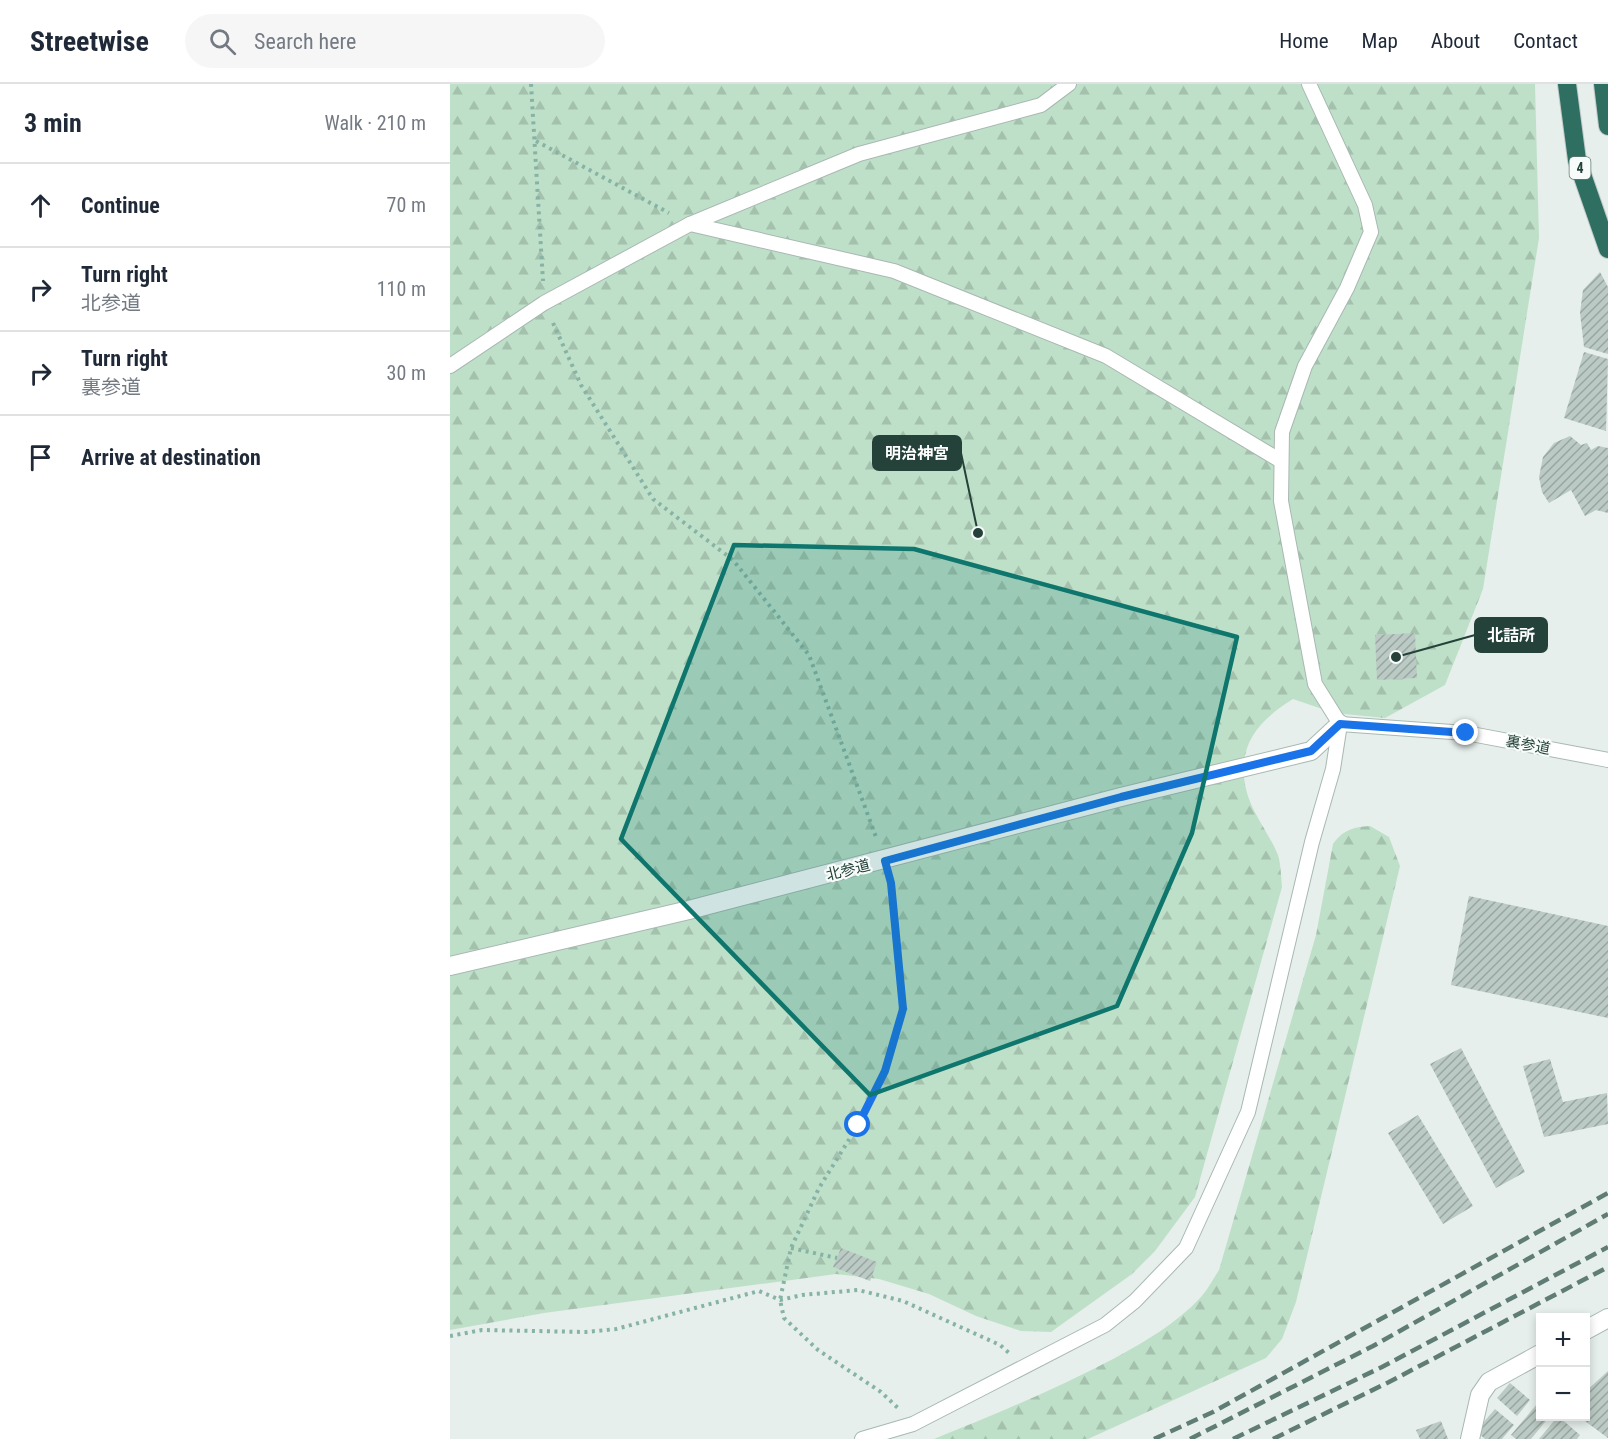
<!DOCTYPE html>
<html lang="en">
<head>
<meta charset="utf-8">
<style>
  body { margin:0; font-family:"Roboto Condensed","Noto Sans JP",sans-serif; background:#f6f6f7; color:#1f2937 }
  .controls { position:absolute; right:18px; bottom:18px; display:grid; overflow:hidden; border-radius:0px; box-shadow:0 3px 9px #0003 }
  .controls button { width:54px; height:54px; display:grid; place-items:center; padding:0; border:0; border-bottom:2px solid #e0e1e3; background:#fff; color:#1f2937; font:30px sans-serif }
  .stop { position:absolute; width:18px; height:18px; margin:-14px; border:4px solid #1a73e8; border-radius:50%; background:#fff }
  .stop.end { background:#1a73e8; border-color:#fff; box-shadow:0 2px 6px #0008 }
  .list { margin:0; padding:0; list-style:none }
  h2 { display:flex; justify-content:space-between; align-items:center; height:78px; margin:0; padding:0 24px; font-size:26px }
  h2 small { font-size:20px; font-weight:400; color:#747a83 }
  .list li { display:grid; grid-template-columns:39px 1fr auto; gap:18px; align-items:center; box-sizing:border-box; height:84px; padding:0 24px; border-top:2px solid #e0e1e3 }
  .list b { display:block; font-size:22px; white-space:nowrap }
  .list p { margin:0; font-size:20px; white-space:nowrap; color:#747a83 }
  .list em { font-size:20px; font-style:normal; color:#747a83 }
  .icon { flex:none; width:33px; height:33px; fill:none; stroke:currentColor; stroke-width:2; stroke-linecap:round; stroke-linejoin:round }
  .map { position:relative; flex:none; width:1158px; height:1355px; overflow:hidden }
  header { display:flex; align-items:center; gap:36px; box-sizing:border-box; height:84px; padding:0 30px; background:#fff; border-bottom:2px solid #e0e1e3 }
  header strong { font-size:28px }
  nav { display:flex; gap:33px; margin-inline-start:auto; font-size:21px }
  .search { width:420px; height:54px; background:#f6f6f7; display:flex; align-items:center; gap:15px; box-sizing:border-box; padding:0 21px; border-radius:33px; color:#747a83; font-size:22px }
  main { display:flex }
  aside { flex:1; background:#fff }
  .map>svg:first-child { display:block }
  .forest { fill:url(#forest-firs) }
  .building { fill:url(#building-hatch) }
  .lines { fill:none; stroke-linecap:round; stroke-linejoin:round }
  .lane-casing { stroke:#a8b8b2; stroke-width:16 }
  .street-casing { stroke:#a8b8b2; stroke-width:20 }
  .highway-casing { stroke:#c2cac8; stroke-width:20 }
  .path { stroke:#86b3a5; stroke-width:4; stroke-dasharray:3 4.5; stroke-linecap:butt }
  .lane { stroke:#fff; stroke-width:14 }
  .street { stroke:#fff; stroke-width:18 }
  .highway { stroke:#2f6f62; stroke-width:18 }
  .rail { stroke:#5f7d75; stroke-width:4.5; stroke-dasharray:12 6; stroke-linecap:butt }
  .route { stroke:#1a73e8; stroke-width:8 }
  .marked { fill:#0f766e; fill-opacity:0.2; stroke:#0f766e; stroke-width:4.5; stroke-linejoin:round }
  .labels { text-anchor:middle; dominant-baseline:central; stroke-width:4.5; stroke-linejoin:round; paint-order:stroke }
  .shield { fill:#f7fbf9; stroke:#637a73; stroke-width:1.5 }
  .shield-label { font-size:14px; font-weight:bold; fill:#24423a }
  .street-label { font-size:15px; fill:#24423a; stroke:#f7fbf9 }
  .leader { fill:none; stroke:#24423a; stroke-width:2 }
  .callout-dot { fill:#24423a; stroke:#f7fbf9; stroke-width:2 }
  .callout { fill:#24423a; stroke:#24423a; stroke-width:2 }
  .callout-label { font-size:16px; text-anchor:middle; font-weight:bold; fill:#fff }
</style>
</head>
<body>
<header>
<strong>Streetwise</strong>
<div class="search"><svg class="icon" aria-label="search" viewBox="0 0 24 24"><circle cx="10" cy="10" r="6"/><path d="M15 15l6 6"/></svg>Search here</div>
<nav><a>Home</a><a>Map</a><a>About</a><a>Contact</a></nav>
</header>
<main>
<aside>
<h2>3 min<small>Walk · 210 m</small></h2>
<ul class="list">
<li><svg class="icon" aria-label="ahead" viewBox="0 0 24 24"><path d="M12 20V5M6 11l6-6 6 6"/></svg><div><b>Continue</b></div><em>70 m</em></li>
<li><svg class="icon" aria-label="right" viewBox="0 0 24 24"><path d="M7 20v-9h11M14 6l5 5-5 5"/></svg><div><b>Turn right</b><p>北参道</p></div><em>110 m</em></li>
<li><svg class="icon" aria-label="right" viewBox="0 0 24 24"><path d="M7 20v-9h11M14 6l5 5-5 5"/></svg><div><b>Turn right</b><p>裏参道</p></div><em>30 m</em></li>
<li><svg class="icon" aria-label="arrive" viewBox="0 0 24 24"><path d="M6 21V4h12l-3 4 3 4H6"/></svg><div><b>Arrive at destination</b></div></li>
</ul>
</aside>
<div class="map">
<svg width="1158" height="1355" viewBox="0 0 1158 1355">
  <defs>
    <pattern id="forest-firs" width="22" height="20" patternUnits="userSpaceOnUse" patternTransform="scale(1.5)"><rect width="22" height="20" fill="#bfe0c8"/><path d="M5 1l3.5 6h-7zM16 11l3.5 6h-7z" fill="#a4c1ad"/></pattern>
    <pattern id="building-hatch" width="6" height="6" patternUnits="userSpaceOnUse" patternTransform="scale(1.5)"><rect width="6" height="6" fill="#bbcac4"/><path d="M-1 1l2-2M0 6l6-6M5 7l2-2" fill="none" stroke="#98a6a0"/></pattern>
  </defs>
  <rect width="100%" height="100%" fill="#e6efeb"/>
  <g class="forest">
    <path d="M 0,0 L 1085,0 L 1089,154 L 1033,505 L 995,601 L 935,634 L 884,629 L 843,615 C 809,636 786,661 796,705 C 801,728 819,749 828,771 C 831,781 831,793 832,803 L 745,1113 L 705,1167 L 682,1190 L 601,1248 L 571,1247 L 526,1232 L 479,1210 L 429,1195 L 386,1190 L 94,1229 L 0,1246 Z"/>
    <path d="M 920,742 L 939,753 L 950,782 L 846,1218 L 832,1255 L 816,1274 L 638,1355 L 484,1355 C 546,1330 606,1305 665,1274 C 696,1257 727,1239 751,1213 C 758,1205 763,1195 769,1186 L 866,851 L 883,760 C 893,746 903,743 920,742 Z"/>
  </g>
  <g class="building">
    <polygon points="1150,188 1158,203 1158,270 1134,263 1130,229 1133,206"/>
    <polygon points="1134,268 1158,275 1156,347 1114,334"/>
    <polygon points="1120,352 1131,361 1137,359 1141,366 1148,362 1158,364 1158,429 1146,426 1135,432 1121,406 1099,419 1092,408 1089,393 1093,373 1104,359"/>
    <polygon points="965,549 967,594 927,596 925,551"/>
    <polygon points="1019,812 1158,842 1158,934 1001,901"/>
    <polygon points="1011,964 1075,1088 1046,1104 980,980"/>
    <polygon points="1100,975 1113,1018 1157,1009 1158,1040 1094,1053 1073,982"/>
    <polygon points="968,1031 1023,1122 993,1140 938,1049"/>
    <polygon points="391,1164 427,1178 420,1197 383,1183"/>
    <polygon points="1158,1287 1158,1354 1128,1332 1136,1332 1136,1307"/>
    <polygon points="1060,1299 1080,1316 1067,1332 1047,1314"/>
    <polygon points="1087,1320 1090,1323 1090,1332 1100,1332 1081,1355 1066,1355 1061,1351"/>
    <polygon points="1045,1325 1064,1341 1052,1355 1035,1355 1026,1347"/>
    <polygon points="1108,1332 1130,1351 1127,1355 1089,1355"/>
    <polygon points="991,1337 998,1355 970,1355 966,1346"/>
  </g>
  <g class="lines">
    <defs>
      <g id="lane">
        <polyline points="240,140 444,187 656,272 831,377"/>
        <polyline points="0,282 94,219 240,140 409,70 591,21 619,0"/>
        <polyline points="890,640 1016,649 1158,676"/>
        <polyline points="412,1355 463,1340 655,1241 685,1217 736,1164 798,1028 862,758 883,685 890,640 865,600 831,417 832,348 855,282 897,204 921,148 915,121 859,0"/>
      </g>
      <g id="street">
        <polyline points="0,882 239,826 671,713 861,667 890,640"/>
        <polyline points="1136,1246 1158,1234"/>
        <polyline points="1020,1355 1030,1311 1039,1298 1090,1270"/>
      </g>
      <g id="highway">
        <polyline points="1117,0 1127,76 1158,165"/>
        <polyline points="1153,0 1158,42"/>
      </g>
    </defs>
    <use href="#lane" class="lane-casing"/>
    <use href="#street" class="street-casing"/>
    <use href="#highway" class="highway-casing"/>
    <g class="path">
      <polyline points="81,0 93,197"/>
      <polyline points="86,57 219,129"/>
      <polyline points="103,239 131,301 203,415 283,476 359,571 426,753"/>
      <polyline points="440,797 453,925 435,987 408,1041 369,1104 341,1164 330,1216 334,1234 368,1266 431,1308 448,1324"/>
      <polyline points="341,1164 387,1174"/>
      <polyline points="0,1252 32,1246 136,1248 166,1245 309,1207 330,1216 352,1211 408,1206 453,1217 550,1261 559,1269"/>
    </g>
    <use href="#lane" class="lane"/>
    <use href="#street" class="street"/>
    <use href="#highway" class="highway"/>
    <g class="rail">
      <polyline points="704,1355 763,1328 1158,1109"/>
      <polyline points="740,1355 923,1262 1158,1130"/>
      <polyline points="783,1355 932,1283 1158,1163"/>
      <polyline points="823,1355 939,1298 1158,1183"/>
    </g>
  </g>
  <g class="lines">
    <polyline class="route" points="408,1041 435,987 453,925 441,799 435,777 671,713 861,667 890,640 1016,649"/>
  </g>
  <path class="marked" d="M 284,461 L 464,465 L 787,553 L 742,749 L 667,922 L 420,1011 L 171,755 Z"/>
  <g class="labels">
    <rect class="shield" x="1119.5" y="73" width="21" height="22" rx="4.5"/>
    <g class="shield-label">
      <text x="1130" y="84">4</text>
    </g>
    <g class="street-label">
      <text transform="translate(1078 661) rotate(11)">裏参道</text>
      <text transform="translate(398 786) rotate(-14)">北参道</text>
    </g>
  </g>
  <path class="leader" d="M528 449L511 369M946 573L1025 551"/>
  <g class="callout-dot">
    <circle cx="528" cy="449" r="6"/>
    <circle cx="946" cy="573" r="6"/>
  </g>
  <g class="callout">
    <rect x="423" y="352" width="88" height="34" rx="6"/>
    <rect x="1025" y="534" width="72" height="34" rx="6"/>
  </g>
  <g class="callout-label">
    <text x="467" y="375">明治神宮</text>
    <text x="1061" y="557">北詰所</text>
  </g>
</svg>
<div class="controls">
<button>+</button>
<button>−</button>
</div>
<div class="stop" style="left:408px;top:1041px"></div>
<div class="stop end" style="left:1016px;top:649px"></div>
</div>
</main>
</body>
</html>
